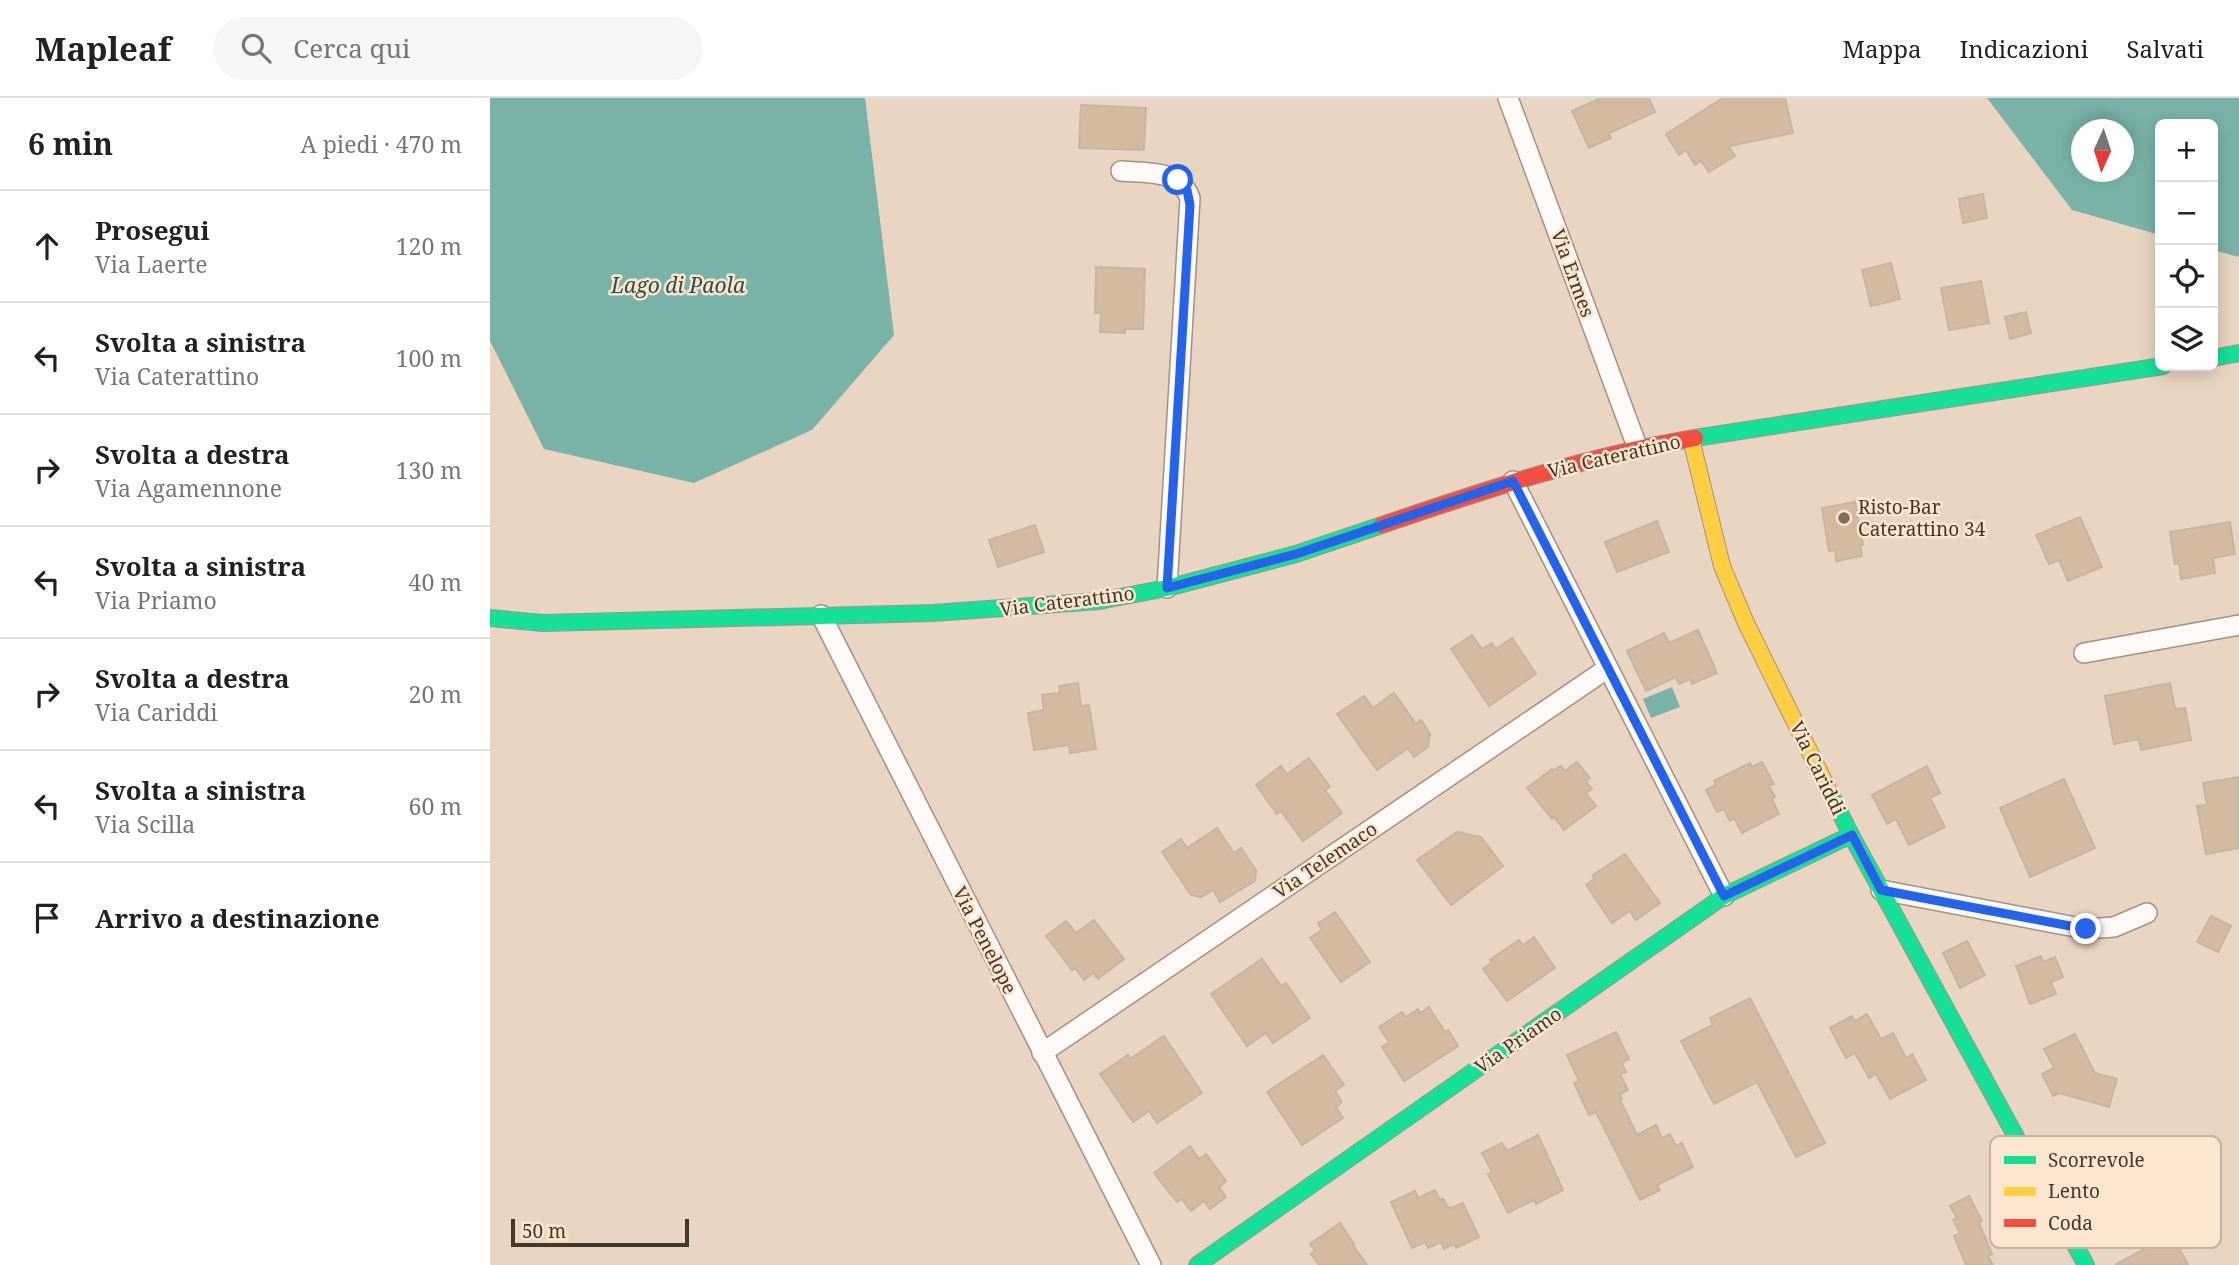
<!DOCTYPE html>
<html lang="it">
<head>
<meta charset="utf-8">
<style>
  body { margin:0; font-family:"Noto Serif",serif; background:#f6f6f6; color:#222 }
  .controls { position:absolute; right:21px; top:21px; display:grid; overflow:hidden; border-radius:10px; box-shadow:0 4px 18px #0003 }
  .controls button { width:63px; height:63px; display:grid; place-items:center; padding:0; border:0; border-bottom:2px solid #e0e0e0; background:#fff; color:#222; font:35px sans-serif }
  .compass { position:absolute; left:1581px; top:21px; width:63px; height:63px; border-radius:50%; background:#fff; box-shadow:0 4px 18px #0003; rotate:183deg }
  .scale { position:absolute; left:21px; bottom:18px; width:178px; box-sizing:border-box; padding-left:7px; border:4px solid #453728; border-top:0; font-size:19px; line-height:24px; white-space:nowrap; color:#453728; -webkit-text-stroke:5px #fce6d0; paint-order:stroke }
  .stop { position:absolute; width:21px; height:21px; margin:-16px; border:5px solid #2563eb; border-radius:50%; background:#fff }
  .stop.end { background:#2563eb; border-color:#fff; box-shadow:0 2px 7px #0008 }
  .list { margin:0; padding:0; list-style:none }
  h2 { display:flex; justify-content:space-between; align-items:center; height:91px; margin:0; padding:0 28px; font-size:30px }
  h2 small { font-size:23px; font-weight:400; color:#767676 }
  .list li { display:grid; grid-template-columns:46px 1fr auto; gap:21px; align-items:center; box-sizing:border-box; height:112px; padding:0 28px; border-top:2px solid #e0e0e0 }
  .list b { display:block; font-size:26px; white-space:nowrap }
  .list p { margin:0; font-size:23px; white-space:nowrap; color:#767676 }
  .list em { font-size:23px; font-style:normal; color:#767676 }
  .icon { flex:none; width:38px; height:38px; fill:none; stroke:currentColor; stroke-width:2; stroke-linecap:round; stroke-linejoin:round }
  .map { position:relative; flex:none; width:1749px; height:1167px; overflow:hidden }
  header { display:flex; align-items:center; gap:42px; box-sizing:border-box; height:98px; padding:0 35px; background:#fff; border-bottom:2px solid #e0e0e0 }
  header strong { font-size:33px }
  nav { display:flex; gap:38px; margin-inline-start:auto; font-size:24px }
  .search { width:490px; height:63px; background:#f6f6f6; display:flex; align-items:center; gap:18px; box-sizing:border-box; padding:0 24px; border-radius:38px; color:#767676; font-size:26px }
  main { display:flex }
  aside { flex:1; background:#fff }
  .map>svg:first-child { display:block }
  .water { fill:#79b3a7; fill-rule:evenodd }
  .building { fill:#d4bb9f; stroke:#c5b5a5; stroke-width:2 }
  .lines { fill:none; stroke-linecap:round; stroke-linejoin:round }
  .street-casing { stroke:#a29284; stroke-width:22 }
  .fast-casing { stroke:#a29284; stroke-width:18 }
  .slow-casing { stroke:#a29284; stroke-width:18 }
  .jam-casing { stroke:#a29284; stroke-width:18 }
  .street { stroke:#fcf9f6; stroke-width:19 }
  .fast { stroke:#16e098; stroke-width:16 }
  .slow { stroke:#ffcf43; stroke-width:16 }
  .jam { stroke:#f24e42; stroke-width:16 }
  .route { stroke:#2563eb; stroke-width:9 }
  .poi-dot { fill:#7e6e5e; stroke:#fce6d0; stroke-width:2.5 }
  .labels { text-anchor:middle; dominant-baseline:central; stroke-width:5; stroke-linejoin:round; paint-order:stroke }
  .street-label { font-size:19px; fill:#453728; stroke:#fce6d0 }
  .poi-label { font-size:19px; fill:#453728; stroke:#fce6d0; text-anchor:start }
  .water-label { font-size:21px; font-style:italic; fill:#2f4c48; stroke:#fce6d0 }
  .key { fill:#fce6d0; stroke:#c5b29e; stroke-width:2 }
  .key-label { font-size:19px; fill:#453728 }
</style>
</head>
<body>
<header>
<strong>Mapleaf</strong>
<div class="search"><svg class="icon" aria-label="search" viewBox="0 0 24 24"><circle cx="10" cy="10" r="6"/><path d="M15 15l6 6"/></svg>Cerca qui</div>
<nav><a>Mappa</a><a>Indicazioni</a><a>Salvati</a></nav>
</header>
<main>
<aside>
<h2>6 min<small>A piedi · 470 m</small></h2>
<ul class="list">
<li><svg class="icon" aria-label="ahead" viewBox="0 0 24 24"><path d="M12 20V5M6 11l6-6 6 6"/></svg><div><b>Prosegui</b><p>Via Laerte</p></div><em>120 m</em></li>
<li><svg class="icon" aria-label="left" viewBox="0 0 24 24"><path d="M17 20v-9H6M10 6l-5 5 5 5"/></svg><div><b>Svolta a sinistra</b><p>Via Caterattino</p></div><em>100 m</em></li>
<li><svg class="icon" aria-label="right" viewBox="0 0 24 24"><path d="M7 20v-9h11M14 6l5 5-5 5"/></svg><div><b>Svolta a destra</b><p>Via Agamennone</p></div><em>130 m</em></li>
<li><svg class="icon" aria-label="left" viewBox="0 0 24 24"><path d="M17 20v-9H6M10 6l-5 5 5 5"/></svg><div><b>Svolta a sinistra</b><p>Via Priamo</p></div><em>40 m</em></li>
<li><svg class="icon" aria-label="right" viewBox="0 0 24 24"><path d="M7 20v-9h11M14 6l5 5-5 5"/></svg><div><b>Svolta a destra</b><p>Via Cariddi</p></div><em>20 m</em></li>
<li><svg class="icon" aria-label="left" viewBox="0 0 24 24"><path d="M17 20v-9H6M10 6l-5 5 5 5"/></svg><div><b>Svolta a sinistra</b><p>Via Scilla</p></div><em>60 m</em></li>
<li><svg class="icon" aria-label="arrive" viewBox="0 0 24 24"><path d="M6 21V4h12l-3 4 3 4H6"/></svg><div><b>Arrivo a destinazione</b></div></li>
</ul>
</aside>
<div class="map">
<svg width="1749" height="1167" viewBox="0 0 1749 1167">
  <rect width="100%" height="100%" fill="#e9d5c2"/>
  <g class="water">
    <polygon points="0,0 375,0 404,237 322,332 204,385 54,351 0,243"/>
    <path d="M 1497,0 L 1749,0 L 1749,159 L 1723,152 L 1723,26 L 1670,26 L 1670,137 L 1582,112 ZM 1591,32 L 1633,32 L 1633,74 L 1591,74 Z"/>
    <polygon points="1182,589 1190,609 1161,620 1153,601"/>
  </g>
  <g class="building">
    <polygon points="1111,0 1159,0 1165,14 1119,35 1121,40 1099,50 1082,13"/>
    <polygon points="1233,0 1295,0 1303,35 1239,48 1245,58 1219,74 1211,63 1205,67 1196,52 1189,57 1176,36"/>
    <polygon points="591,7 656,10 654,52 589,50"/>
    <polygon points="1493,96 1497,120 1473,125 1469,101"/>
    <polygon points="1401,165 1410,201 1381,208 1372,172"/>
    <polygon points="606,169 655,171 653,231 635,231 635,235 610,234 611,215 605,215"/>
    <polygon points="1491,183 1499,225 1459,232 1451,190"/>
    <polygon points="1536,214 1541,235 1520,241 1515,219"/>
    <polygon points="1365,404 1373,447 1370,447 1372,458 1346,463 1345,452 1339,453 1332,410"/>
    <polygon points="1590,419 1612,469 1578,483 1569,462 1559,466 1546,437"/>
    <polygon points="1167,423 1179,454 1127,474 1115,444"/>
    <polygon points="1740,424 1745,456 1723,460 1725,475 1691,481 1689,465 1685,466 1680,434"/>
    <polygon points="545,427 554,454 508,469 499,442"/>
    <polygon points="1208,532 1227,575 1202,586 1200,581 1189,586 1186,579 1156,593 1137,553 1174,535 1179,545"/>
    <polygon points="982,537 992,551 1002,545 1006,551 1022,540 1046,576 999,608 961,551"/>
    <polygon points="588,585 591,608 599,607 606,651 580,655 579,647 544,652 538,615 554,612 552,597 570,595 569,588"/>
    <polygon points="1680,585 1685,611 1695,610 1701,642 1651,652 1649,641 1624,646 1615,598"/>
    <polygon points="904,595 926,626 931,622 940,636 938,649 924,659 918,650 887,672 847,616 874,598 883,610"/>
    <polygon points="819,660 840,689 835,692 852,715 813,743 791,713 787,716 766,687 791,668 797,676"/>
    <polygon points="1087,664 1100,680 1096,683 1102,691 1096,695 1106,708 1074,732 1064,719 1062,721 1037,690 1062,671 1063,673 1071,668 1075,673"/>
    <polygon points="1272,664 1284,686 1279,688 1285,699 1282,701 1289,716 1252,735 1244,720 1240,723 1234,711 1227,714 1216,692 1226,687 1224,683 1260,665 1262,669"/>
    <polygon points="1437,668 1450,695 1440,700 1455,729 1419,747 1406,721 1397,726 1382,697"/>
    <polygon points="1749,679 1749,750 1716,756 1707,708 1717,707 1713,685"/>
    <polygon points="1574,681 1605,750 1540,779 1510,710"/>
    <polygon points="727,730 744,755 751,750 766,772 765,783 730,804 723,792 711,799 701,797 672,754 691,741 697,750"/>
    <polygon points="967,734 991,739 1013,768 961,807 927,762"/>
    <polygon points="1135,756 1170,805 1146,822 1140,813 1122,825 1096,787 1104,781 1103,777"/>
    <polygon points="845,814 880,864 851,884 820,840 832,832 828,825"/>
    <polygon points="1721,818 1741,828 1728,854 1707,844"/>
    <polygon points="604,822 634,861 608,881 604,875 594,882 585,870 582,872 556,838 576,823 586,835"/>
    <polygon points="1044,839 1065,870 1017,903 993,871 1002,864 1000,862 1029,842 1033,847"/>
    <polygon points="1477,843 1495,877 1470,890 1453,855"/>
    <polygon points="1551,858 1553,864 1565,859 1573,879 1561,884 1566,896 1540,906 1526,868"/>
    <polygon points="772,861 791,888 796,885 820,920 783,945 776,935 757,948 721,896"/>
    <polygon points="1260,900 1335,1045 1306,1059 1267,984 1224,1006 1191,943 1223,927 1220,920"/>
    <polygon points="939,909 955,934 958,932 968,948 914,983 892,949 899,944 889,929 912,914 916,919 928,911 930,915"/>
    <polygon points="1377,916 1391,941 1403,935 1416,960 1422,956 1436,982 1400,1001 1386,976 1379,980 1365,955 1356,960 1340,930 1362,918 1365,923"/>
    <polygon points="1126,934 1139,961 1132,965 1136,974 1130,976 1138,992 1130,996 1132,1001 1130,1002 1147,1037 1166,1027 1172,1040 1180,1036 1186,1048 1192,1045 1203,1069 1167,1087 1170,1092 1150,1102 1106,1014 1099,1017 1084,985 1089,983 1077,957"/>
    <polygon points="1585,936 1605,975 1627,981 1619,1009 1570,995 1563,998 1552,976 1564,970 1554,951"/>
    <polygon points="674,938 712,995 667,1025 659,1013 643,1024 610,976 638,957 640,961"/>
    <polygon points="833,957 854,987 845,993 852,1004 846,1009 853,1020 812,1047 777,994"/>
    <polygon points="1048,1037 1073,1092 1046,1106 1044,1102 1018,1115 998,1076 1002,1074 992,1055 1012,1045 1017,1053"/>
    <polygon points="700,1048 709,1061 716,1056 736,1083 729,1089 736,1099 720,1111 714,1103 701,1113 692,1101 687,1104 664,1075"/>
    <polygon points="945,1092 950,1102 953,1101 958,1109 961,1110 973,1105 989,1139 966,1150 964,1146 954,1151 951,1144 938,1150 935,1144 922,1150 901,1104 925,1093 928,1100"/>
    <polygon points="1479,1098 1492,1123 1489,1125 1502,1156 1498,1158 1503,1167 1476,1167 1464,1138 1470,1135 1463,1122 1467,1120 1460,1108"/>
    <polygon points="850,1125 864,1146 863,1147 877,1167 829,1167 821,1156 825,1153 820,1146"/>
    <polygon points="1682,1136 1698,1167 1625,1167"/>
  </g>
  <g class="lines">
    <defs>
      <g id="street">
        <polyline points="1018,0 1148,351"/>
        <path d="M 631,73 C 657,75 689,71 700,100 L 677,490"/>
        <polyline points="1023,383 1234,798"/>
        <polyline points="331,517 661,1167"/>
        <polyline points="1594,555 1749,527"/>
        <polyline points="1391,792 1596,831 1624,829 1657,815"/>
        <polyline points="552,955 1118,570"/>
      </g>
      <g id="fast">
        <polyline points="1723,260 1749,255"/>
        <polyline points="1205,340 1673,268"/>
        <polyline points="0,520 53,525 443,515 609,503 677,490 806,456 892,427"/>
        <polyline points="1339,693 1361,737 1596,1167"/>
        <polyline points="707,1167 1234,798 1361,737"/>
      </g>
      <polyline id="slow" points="1201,341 1232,468 1256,525 1339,693"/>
      <path id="jam" d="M 892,427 C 995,392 1097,358 1205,340"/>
    </defs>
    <use href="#street" class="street-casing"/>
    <use href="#fast" class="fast-casing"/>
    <use href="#slow" class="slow-casing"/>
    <use href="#jam" class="jam-casing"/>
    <use href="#street" class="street"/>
    <use href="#fast" class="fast"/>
    <use href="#slow" class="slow"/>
    <use href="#jam" class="jam"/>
  </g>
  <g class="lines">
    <polyline class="route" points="688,82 697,92 700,107 677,490 806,456 1023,383 1234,798 1362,737 1391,792 1596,831"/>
  </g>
  <circle class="poi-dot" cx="1354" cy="420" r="7"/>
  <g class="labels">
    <g class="street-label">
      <text transform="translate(1083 175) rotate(70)">Via Ermes</text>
      <text transform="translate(1124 358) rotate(-13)">Via Caterattino</text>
      <text transform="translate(577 503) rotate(-7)">Via Caterattino</text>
      <text transform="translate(1328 670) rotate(64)">Via Cariddi</text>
      <text transform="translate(835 762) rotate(-34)">Via Telemaco</text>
      <text transform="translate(495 842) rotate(63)">Via Penelope</text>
      <text transform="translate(1028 942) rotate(-35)">Via Priamo</text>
    </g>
    <g class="poi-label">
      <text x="1368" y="409">Risto-Bar<tspan x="1368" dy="22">Caterattino 34</tspan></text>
    </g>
    <g class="water-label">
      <text x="188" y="187">Lago di Paola</text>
    </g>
  </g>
  <rect x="1500" y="1038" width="231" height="112" rx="10" class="key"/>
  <rect x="1514" y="1058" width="32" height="8" fill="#16e098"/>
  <rect x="1514" y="1089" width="32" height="9" fill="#ffcf43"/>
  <rect x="1514" y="1121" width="32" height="8" fill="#f24e42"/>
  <g class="key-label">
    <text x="1558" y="1069">Scorrevole</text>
    <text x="1558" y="1100">Lento</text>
    <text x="1558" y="1132">Coda</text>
  </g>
</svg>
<div class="controls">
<button>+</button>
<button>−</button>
<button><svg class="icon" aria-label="locate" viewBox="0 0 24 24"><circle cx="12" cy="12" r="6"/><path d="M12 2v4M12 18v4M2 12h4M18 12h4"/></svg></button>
<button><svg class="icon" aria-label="layers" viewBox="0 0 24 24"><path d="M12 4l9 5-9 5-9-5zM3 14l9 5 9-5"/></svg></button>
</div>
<svg class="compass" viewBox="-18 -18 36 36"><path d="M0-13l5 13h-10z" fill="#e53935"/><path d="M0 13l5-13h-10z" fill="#767676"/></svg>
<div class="scale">50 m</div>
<div class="stop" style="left:688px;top:82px"></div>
<div class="stop end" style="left:1596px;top:831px"></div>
</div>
</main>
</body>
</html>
